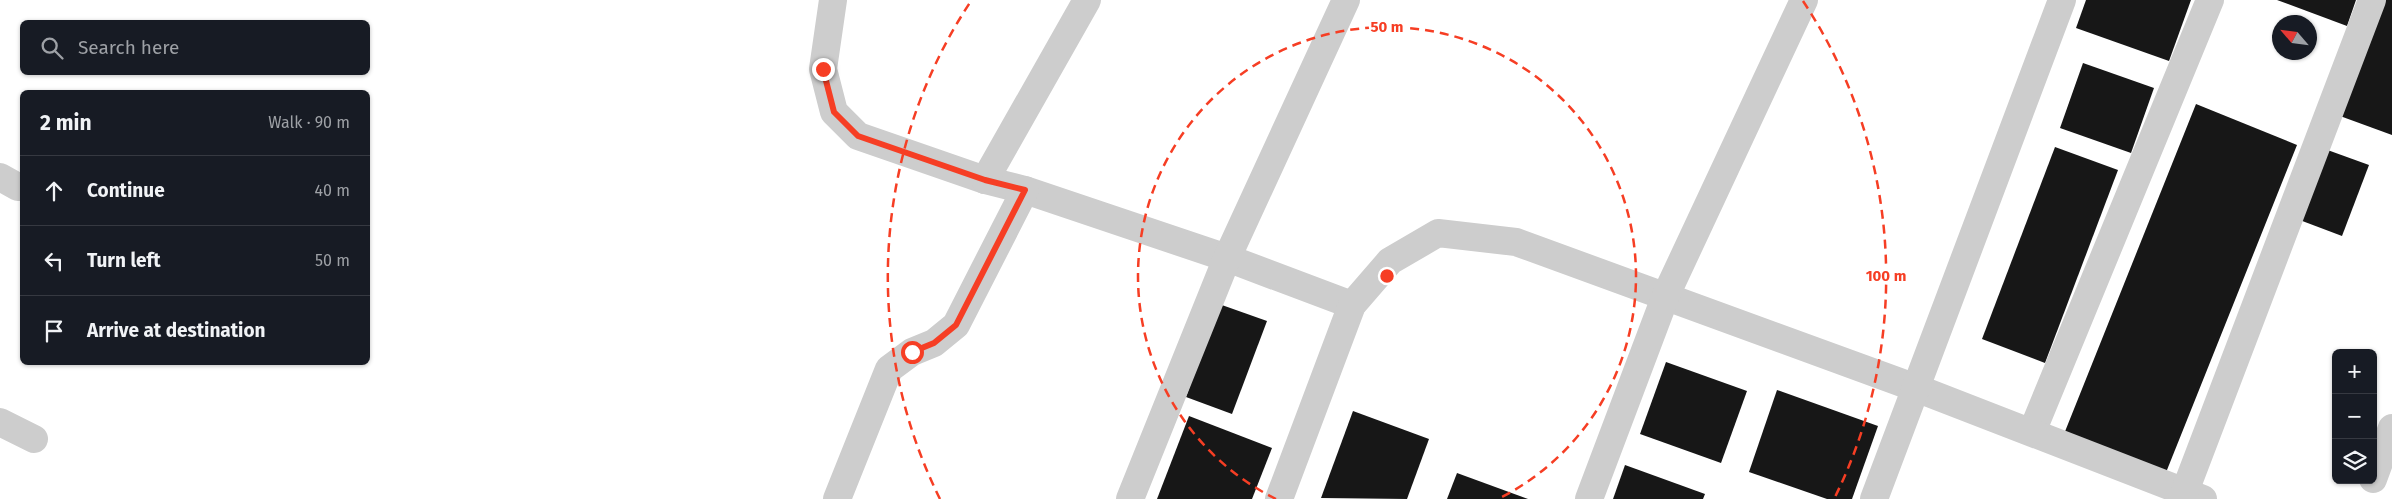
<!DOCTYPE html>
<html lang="en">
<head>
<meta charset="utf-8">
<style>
  body { margin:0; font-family:"Fira Sans",sans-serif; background:#20242c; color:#f1f3f6 }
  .controls { position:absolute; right:15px; bottom:15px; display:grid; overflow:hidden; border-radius:8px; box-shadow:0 1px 4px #0004 }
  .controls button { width:45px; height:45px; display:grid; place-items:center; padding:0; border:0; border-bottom:1px solid #363941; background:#171b24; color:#f1f3f6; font:25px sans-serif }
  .compass { position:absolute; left:2272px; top:15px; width:45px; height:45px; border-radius:50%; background:#171b24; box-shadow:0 1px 4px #0004; rotate:298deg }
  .stop { position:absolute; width:15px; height:15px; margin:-11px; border:4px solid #f63e24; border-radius:50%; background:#fff }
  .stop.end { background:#f63e24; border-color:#fff; box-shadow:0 1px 5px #0008 }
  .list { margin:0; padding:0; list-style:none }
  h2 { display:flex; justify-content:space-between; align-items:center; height:65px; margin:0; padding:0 20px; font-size:21px }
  h2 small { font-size:16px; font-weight:400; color:#9ea1a6 }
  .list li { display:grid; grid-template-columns:32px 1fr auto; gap:15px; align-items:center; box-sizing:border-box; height:70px; padding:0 20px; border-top:1px solid #363941 }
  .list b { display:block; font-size:19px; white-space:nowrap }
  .list em { font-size:16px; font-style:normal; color:#9ea1a6 }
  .icon { flex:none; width:28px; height:28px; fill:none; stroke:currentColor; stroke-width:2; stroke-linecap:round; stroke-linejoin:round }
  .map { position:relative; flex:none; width:2392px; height:499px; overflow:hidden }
  .search { position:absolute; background:#171b24; box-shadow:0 1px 4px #0004; left:20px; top:20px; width:350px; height:55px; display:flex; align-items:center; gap:12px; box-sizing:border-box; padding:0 18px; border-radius:8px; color:#9ea1a6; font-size:19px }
  .panel { position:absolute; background:#171b24; box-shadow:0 1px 4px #0004; left:20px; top:90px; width:350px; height:275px; border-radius:8px }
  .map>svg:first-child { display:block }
  .building { fill:#171717 }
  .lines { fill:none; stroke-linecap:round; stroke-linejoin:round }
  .minor { stroke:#cdcdcd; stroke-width:28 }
  .route { stroke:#f63e24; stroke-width:6 }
  .ring { fill:none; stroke:#f63e24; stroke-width:2.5; stroke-dasharray:9 6 }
  .centre { fill:#f63e24; stroke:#fff; stroke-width:2.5 }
  .ring-label { font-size:15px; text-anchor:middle; font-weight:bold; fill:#f63e24; stroke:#fff; stroke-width:5; stroke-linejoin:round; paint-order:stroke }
</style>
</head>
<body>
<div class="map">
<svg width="2392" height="499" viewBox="0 0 2392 499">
  <rect width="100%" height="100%" fill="#fff"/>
  <g class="building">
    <polygon points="2086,0 2191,0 2169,61 2076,28"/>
    <polygon points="2277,0 2356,0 2347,26"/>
    <polygon points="2382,0 2392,0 2392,135 2340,116"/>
    <polygon points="2083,63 2154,88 2131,153 2060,128"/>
    <polygon points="2196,104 2297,145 2165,475 2064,434"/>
    <polygon points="2055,147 2118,170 2045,363 1982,339"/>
    <polygon points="2322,148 2369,165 2342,236 2297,219"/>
    <polygon points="1219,304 1267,321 1232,414 1186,397"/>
    <polygon points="1666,362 1747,391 1721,463 1640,434"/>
    <polygon points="1777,390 1878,426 1852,499 1827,499 1749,472"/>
    <polygon points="1353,411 1429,439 1407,499 1321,498"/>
    <polygon points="1189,416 1272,448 1252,499 1157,499"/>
    <polygon points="1625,465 1705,494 1703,499 1613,499"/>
    <polygon points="1457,473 1528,499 1447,499"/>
  </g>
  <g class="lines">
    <g class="minor">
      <polyline points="833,0 823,69 834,112 858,136 985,180 1025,190 1227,258 1352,305"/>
      <polyline points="0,177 18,187"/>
      <polyline points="985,180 1087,0"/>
      <polyline points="0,422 34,439"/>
      <polyline points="2032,432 2210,0"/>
      <polyline points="2373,479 2392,428"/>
      <polyline points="837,499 889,369 912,352 934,343 956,325 1025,190"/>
      <polyline points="1130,499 1227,258 1346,0"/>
      <polyline points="1279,499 1352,305 1390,261 1438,233 1516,242 1916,388 2203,499"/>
      <polyline points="1589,499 1666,295 1804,0"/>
      <polyline points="1874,499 2062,0"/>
      <polyline points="2182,499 2372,0"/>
    </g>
  </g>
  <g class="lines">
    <polyline class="route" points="823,69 834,112 858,136 985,180 1025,190 956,325 934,343 912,352"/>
  </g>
  <g class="ring">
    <path d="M1276 499A249 249 0 1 1 1498 499"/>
    <path d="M940 499A499 499 0 0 1 971 1M1803 1A499 499 0 0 1 1834 499"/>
  </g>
  <circle cx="1387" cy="276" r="8" class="centre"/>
  <g class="ring-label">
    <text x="1387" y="32">50 m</text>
    <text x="1886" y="281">100 m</text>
  </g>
</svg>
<div class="controls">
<button>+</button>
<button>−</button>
<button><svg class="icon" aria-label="layers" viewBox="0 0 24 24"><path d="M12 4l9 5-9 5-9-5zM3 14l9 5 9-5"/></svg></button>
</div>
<svg class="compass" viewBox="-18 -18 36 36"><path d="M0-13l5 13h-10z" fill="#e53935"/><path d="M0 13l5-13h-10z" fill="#9ea1a6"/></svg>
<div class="stop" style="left:912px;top:352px"></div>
<div class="stop end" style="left:823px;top:69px"></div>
<div class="search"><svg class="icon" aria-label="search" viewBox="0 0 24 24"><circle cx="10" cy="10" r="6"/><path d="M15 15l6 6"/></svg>Search here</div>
<section class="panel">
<h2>2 min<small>Walk · 90 m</small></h2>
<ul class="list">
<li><svg class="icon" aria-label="ahead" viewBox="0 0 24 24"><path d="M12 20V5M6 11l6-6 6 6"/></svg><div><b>Continue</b></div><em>40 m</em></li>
<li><svg class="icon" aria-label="left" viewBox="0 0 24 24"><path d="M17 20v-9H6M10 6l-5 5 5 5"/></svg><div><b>Turn left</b></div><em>50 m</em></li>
<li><svg class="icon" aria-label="arrive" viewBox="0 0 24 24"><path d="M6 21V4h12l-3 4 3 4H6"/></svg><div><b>Arrive at destination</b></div></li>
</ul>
</section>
</div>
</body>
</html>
